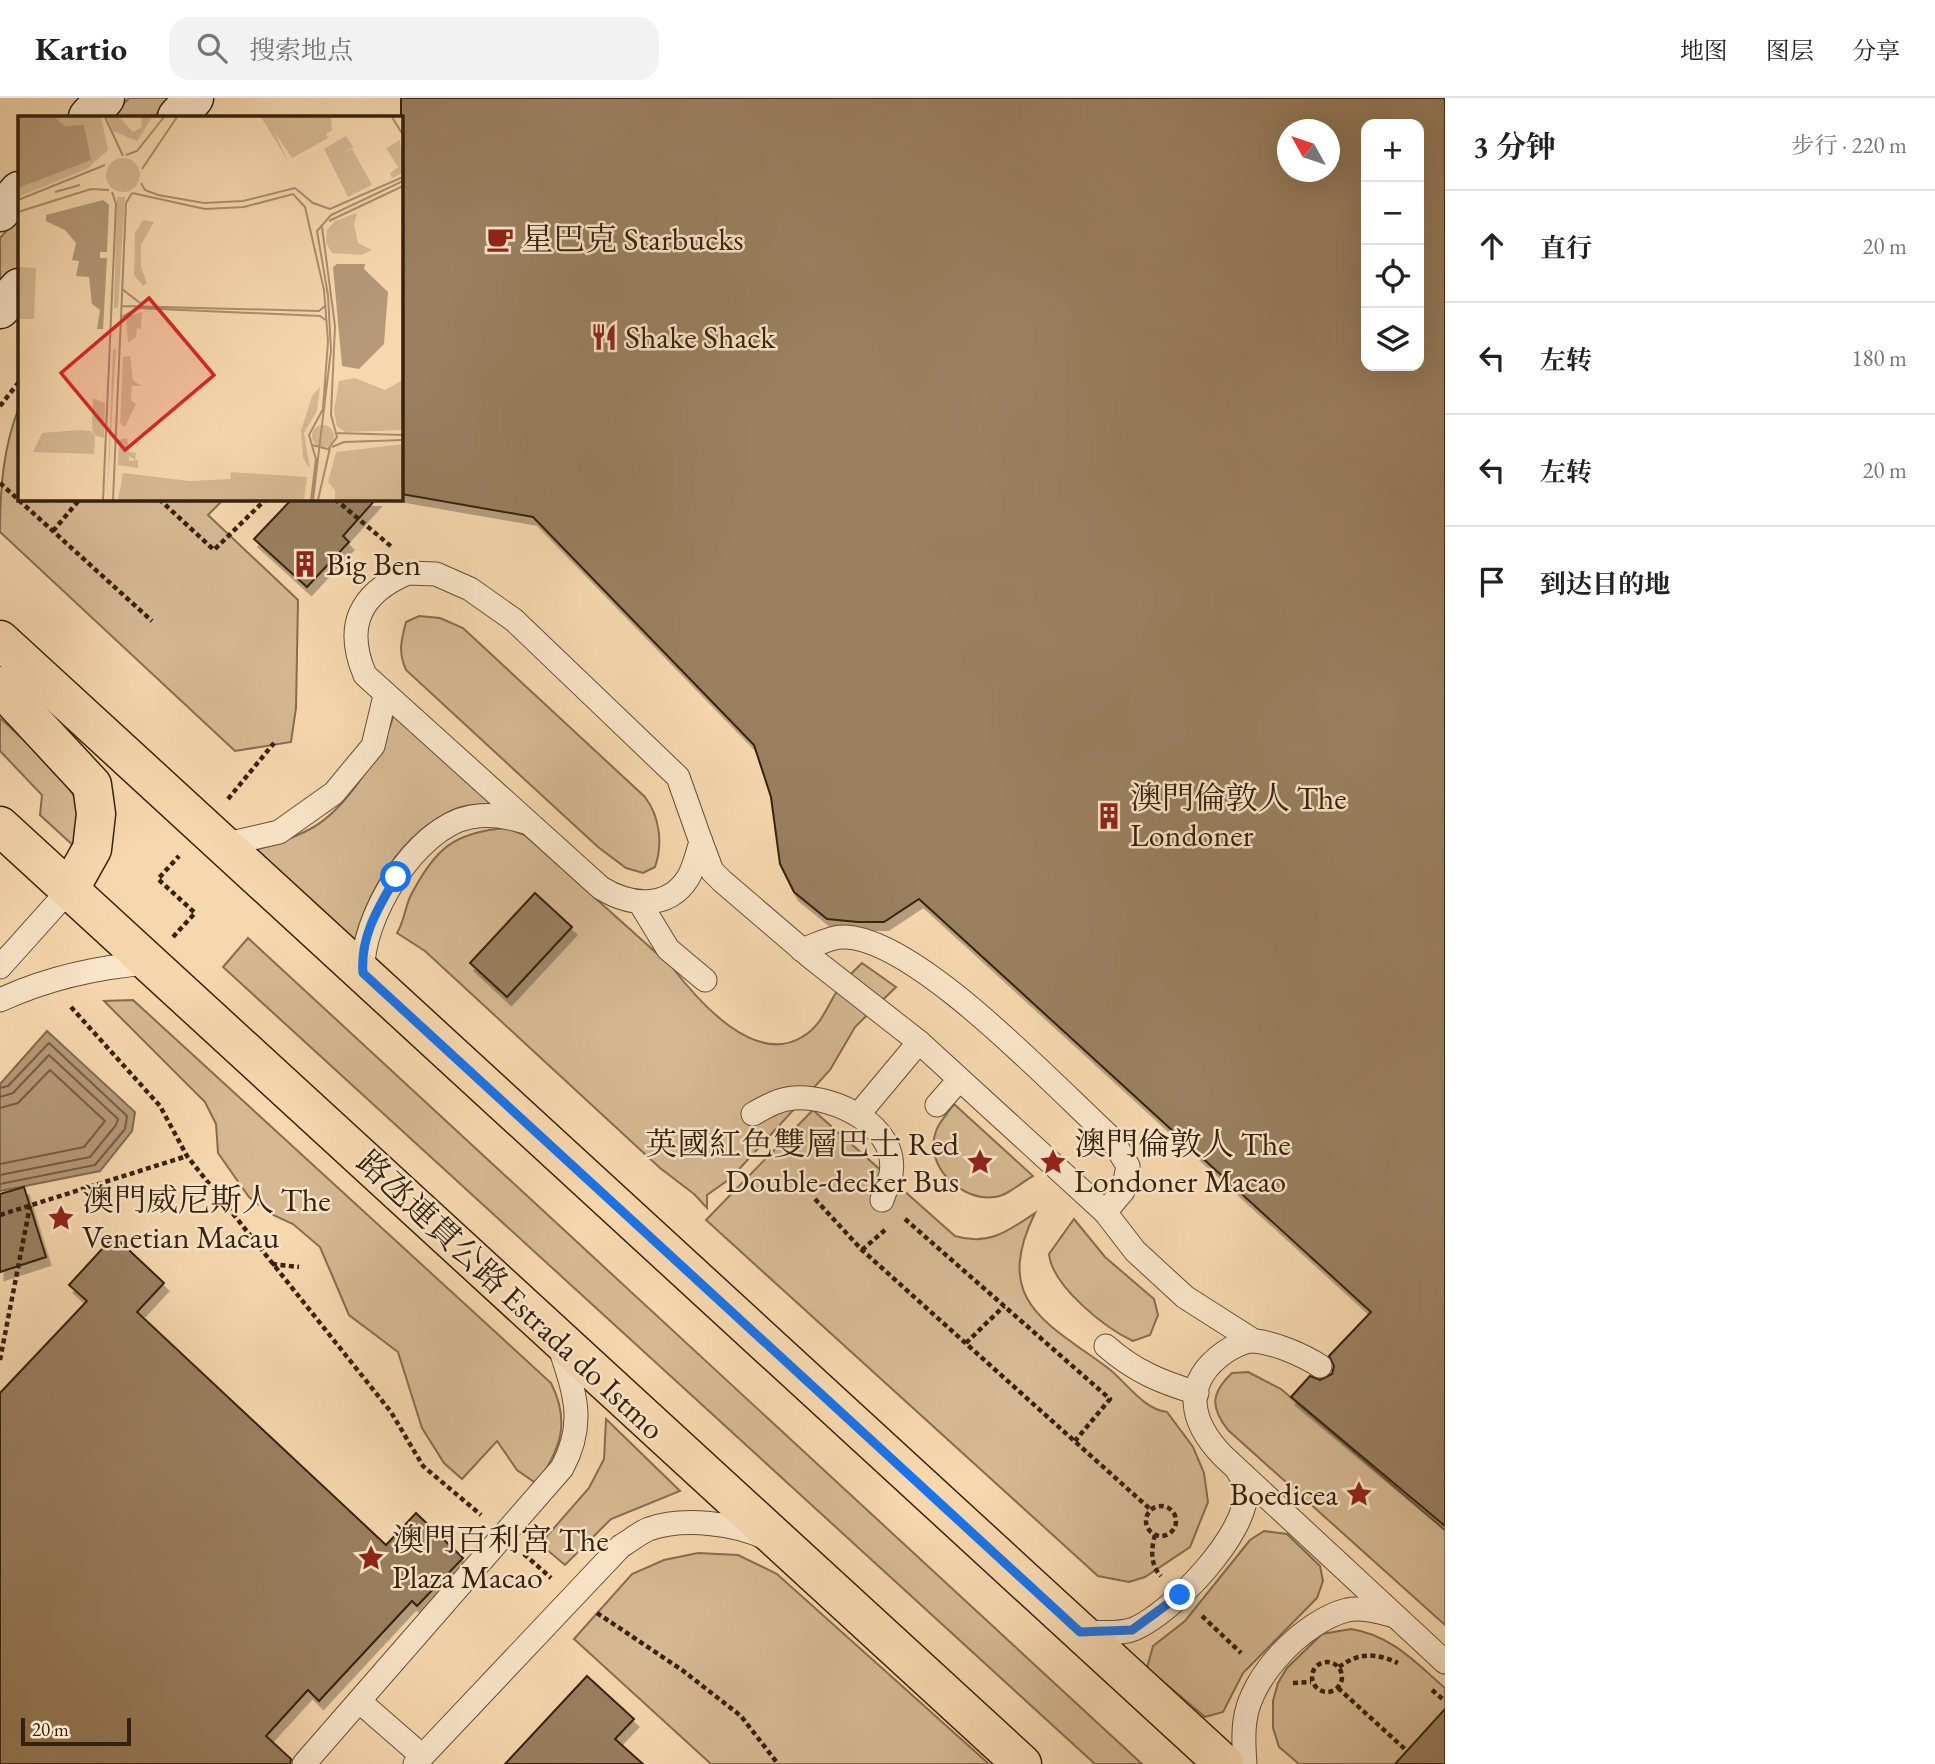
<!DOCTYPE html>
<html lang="zh">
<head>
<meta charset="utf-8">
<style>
  body { margin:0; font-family:"EB Garamond","Noto Serif SC",serif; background:#f2f2f2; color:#222 }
  .controls { position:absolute; right:21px; top:21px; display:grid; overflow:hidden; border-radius:14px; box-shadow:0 7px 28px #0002 }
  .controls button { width:63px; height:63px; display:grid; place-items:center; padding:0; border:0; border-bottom:2px solid #e0e0e0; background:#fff; color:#222; font:35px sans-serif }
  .compass { position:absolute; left:1277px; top:21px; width:63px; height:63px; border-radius:50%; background:#fff; box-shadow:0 7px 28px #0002; rotate:310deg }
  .scale { position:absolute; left:21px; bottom:18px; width:110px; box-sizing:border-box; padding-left:7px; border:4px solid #36200e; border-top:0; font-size:19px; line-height:24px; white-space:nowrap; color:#36200e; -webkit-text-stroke:5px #fae6ca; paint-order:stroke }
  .stop { position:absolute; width:21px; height:21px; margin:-16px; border:5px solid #1a73e8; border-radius:50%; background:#fff }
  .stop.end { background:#1a73e8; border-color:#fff; box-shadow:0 2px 7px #0008 }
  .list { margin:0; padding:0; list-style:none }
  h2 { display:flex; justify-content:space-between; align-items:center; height:91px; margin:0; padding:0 28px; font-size:30px }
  h2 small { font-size:23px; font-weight:400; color:#767676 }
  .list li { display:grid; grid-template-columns:46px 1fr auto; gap:21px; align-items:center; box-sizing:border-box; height:112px; padding:0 28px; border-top:2px solid #e0e0e0 }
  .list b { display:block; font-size:26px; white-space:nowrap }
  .list em { font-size:23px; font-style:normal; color:#767676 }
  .icon { flex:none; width:38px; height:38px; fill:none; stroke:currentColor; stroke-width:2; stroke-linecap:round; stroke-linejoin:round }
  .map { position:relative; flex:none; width:1445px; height:1666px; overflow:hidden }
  header { display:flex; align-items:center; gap:42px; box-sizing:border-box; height:98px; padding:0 35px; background:#fff; border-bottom:2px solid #e0e0e0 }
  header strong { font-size:33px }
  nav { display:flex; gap:38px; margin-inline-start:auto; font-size:24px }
  .search { width:490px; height:63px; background:#f2f2f2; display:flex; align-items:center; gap:18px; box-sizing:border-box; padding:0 24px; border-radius:21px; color:#767676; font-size:26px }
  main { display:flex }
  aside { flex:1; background:#fff }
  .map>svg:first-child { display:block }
  .green { fill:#d6b993; stroke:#866c50; stroke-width:2 }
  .water { fill:#b59978; stroke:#82694e; stroke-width:2 }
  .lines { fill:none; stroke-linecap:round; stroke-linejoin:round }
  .shore { stroke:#765c43; stroke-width:2 }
  .building { fill:#9a8061; stroke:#36200e; stroke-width:2; fill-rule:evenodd; filter:url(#shadow) }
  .lane-casing { stroke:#664e36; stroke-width:25 }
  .secondary-casing { stroke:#36200e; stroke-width:41 }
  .primary-casing { stroke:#36200e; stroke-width:41 }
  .path { stroke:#36200e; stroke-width:4.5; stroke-dasharray:5 3.5; stroke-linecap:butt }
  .lane { stroke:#fae6ca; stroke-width:23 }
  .secondary { stroke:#fae6ca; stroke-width:38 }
  .primary { stroke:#f7d8ae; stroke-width:38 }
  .route { stroke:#1a73e8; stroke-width:9 }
  .labels { text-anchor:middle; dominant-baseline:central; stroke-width:5; stroke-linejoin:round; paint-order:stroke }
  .poi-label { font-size:32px; fill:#36200e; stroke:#fae6ca; text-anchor:start }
  .street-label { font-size:32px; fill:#36200e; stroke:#fae6ca }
  .inset-road { fill:none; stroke:#aa8e6e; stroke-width:2 }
  .view { fill:#d62828; fill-opacity:0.15; stroke:#d62828; stroke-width:3.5 }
  .inset-edge { fill:none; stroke:#36200e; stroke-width:3.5 }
</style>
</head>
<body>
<header>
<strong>Kartio</strong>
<div class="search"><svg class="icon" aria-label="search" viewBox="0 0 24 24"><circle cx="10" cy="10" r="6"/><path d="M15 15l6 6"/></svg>搜索地点</div>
<nav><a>地图</a><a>图层</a><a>分享</a></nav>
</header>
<main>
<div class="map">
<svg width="1445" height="1666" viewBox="0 0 1445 1666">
  <defs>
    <filter id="shadow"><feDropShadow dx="4.5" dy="8" stdDeviation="0" flood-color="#0004"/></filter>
  </defs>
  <rect width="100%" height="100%" fill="#f7d8ae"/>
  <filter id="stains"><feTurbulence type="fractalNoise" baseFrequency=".00286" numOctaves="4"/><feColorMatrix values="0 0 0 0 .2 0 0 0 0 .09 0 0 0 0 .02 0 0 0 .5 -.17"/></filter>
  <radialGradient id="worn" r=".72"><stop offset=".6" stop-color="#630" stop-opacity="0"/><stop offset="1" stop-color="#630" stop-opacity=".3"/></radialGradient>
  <g class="green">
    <polygon points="129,0 172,0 154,19 111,19"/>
    <polygon points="19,119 19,168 0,189 0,140"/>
    <path d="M 19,309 L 19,401 L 224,401 L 208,417 L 298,502 L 296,610 L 291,644 L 235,653 L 0,434 C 0,391 3,350 19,309 Z"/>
    <path d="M 419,518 L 440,520 L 463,530 L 645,699 C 660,719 663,746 655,769 L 643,775 L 626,770 L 598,749 L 406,572 C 398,554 401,543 406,524 Z"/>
    <path d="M 394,616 L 492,706 C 480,707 465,706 455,711 C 400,736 366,794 353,850 L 250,753 C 271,747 292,741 312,730 C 346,711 384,652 394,616 Z"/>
    <polygon points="0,620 57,673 78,704 75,749 40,717 42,697 0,653"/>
    <path d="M 506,730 L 525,737 L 672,869 C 699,904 755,968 802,939 C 822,928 828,906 840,888 C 846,880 855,872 862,865 L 896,889 L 855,929 L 830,972 L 731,1080 L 707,1097 L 707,1110 L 694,1096 L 660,1070 L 425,853 L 397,835 C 404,824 405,810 410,799 C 434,752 453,734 506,730 Z"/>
    <polygon points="248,840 1142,1666 1095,1666 223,869"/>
    <path d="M 133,902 L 551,1285 C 571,1325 560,1351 537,1386 L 517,1372 L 497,1343 L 462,1381 L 444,1365 L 422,1330 L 398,1254 L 349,1217 L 320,1149 L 293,1126 L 271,1116 L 249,1099 L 218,1055 L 216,1026 L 205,1004 L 104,903 Z"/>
    <path d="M 954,1006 L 1033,1078 C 1022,1084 1007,1098 995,1099 C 962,1104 923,1068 936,1033 C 939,1024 949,1014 954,1006 Z"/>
    <path d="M 813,1012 L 955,1138 C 988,1148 1007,1134 1035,1115 C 992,1203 1046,1224 1108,1270 C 1127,1285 1143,1311 1167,1314 L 1193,1349 L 1204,1375 L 1208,1404 L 1190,1449 L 1145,1479 L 1129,1484 L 1098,1478 L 706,1122 Z"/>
    <path d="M 1074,1121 L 1105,1159 L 1154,1201 L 1158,1217 L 1150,1237 L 1133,1243 C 1105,1230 1052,1188 1049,1156 Z"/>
    <path d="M 1248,1274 L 1281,1291 L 1445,1432 L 1445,1527 L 1228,1332 C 1210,1309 1211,1295 1232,1275 Z"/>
    <polygon points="606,1321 680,1393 611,1421 565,1467 540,1446 589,1390 604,1361"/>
    <polygon points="1264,1433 1287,1436 1320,1468 1323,1483 1317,1500 1243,1575 1223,1614 1205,1619 1147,1570 1153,1548 1185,1523 1250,1442"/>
    <polygon points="698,1455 738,1457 777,1476 989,1666 711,1666 574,1541 632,1476 664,1462"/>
    <path d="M 1351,1531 C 1391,1537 1416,1565 1445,1590 L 1445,1666 L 1299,1666 L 1279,1649 L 1273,1630 L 1273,1603 L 1278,1585 L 1287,1570 L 1322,1536 Z"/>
  </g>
  <polygon class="water" points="47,933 135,1014 132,1033 100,1073 0,1093 0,986"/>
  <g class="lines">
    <g class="shore">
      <polyline points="0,990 8,988 49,945 127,1018 125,1031 95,1067 0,1086"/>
      <polyline points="0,999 13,995 49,957 118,1021 116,1027 90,1059 0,1077"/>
      <polyline points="0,1010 18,1005 50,972 105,1023 84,1049 0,1066"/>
    </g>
  </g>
  <g class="building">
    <path d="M 401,0 L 1445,0 L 1445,1428 L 1291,1299 L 1310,1278 L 1320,1282 L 1332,1276 L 1334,1268 L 1329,1258 L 1371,1214 L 919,801 L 884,824 L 858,824 L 827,821 L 794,794 L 780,766 L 771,699 L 754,647 L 533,419 L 401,396 ZM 1366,26 L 1419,26 L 1419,268 L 1366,268 ZM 1287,32 L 1329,32 L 1329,74 L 1287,74 Z"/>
    <polygon points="292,401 376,401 343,438 349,444 307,489 254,441"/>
    <polygon points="535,795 572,829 507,899 470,865"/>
    <polygon points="24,1089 46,1159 0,1174 0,1096"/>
    <polygon points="114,1138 164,1185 137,1214 386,1447 416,1415 463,1460 417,1508 412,1503 319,1603 308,1592 266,1638 291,1661 290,1666 0,1666 0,1295 87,1203 69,1187"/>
    <polygon points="587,1578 634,1621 615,1641 643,1666 505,1666"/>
    <polygon points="1445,1611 1445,1666 1395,1666"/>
  </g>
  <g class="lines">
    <defs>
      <g id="lane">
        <path d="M 408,475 L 436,476 L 470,491 L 514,522 L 678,679 L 701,744 C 697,756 694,770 688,780 C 667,813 629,807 601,790 L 365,577 C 344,528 360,495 408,475 Z"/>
        <polyline points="701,744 712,773 722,783 813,861 919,944 1105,1114 1135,1153 1185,1199 1254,1243"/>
        <polyline points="223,747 279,734 334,695 373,648 385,598"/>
        <polyline points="640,805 668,851 705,882"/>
        <path d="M 802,852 C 814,848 830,839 842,839 C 914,837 1056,990 1111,1040 L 1128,1068 L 1123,1093 L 1105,1114"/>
        <polyline points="0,869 69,792"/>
        <path d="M 363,875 C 360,822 415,729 471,719 C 490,715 507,719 525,724"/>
        <path d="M 0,902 C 48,880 96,869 149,865"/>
        <polyline points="937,1007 959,982"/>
        <path d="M 753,1016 C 767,1008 779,1001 794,1000 C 834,997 899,1028 891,1076 C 889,1084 885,1093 882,1102"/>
        <polyline points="858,1017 919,944"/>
        <path d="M 1106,1248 C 1134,1273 1161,1284 1197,1295"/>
        <path d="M 1320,1268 C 1303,1257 1275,1245 1255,1243 C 1244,1242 1233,1249 1225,1254 C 1181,1285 1190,1324 1223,1358 L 1445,1564"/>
        <path d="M 1080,1534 C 1097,1534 1118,1537 1134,1531 C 1173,1514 1248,1436 1246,1392 C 1246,1386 1241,1379 1238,1373"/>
        <polyline points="359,1603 422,1658"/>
        <path d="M 304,1666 L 562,1370 C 587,1324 574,1293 559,1247"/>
        <path d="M 415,1666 L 621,1448 C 630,1443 639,1435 649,1431 C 683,1419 736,1425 768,1441"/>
        <path d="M 1245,1666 C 1244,1653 1243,1636 1245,1623 C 1250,1578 1304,1523 1347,1512 C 1363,1509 1380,1514 1395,1518"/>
      </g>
      <g id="secondary">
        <polyline points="88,19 105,0"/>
        <polyline points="177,19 194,0"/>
        <polyline points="0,114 19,93"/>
        <polyline points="0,211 19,190"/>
      </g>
      <g id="primary">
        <polyline points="0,542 1224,1666"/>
        <polyline points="0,588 92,687 96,716 92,751 69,792"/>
        <polyline points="0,728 1022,1666"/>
      </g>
    </defs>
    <use href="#lane" class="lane-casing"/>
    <use href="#secondary" class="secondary-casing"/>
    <use href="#primary" class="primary-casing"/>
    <g class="path">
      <polyline points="0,308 19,284"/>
      <polyline points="0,385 152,523"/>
      <polyline points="159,401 214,452 266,401"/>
      <polyline points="335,401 393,450"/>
      <polyline points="53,433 80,401"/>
      <polyline points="228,701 274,645"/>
      <polyline points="173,839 195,815 158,781 179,758"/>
      <polyline points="71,909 160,1008 187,1058 391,1314 423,1368 481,1417"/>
      <polyline points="815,1101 862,1152 1150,1411"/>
      <polyline points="0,1117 187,1058"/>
      <polyline points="905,1121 1110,1301 1075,1343"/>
      <polyline points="862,1152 885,1132"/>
      <polyline points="272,1166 299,1169"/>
      <polyline points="966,1245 1004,1208"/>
      <polyline points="0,1262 30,1108"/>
      <circle cx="1161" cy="1423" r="15"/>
      <path d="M 1155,1437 C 1151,1451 1150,1467 1161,1478"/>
      <polyline points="524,1456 551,1480"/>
      <polyline points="597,1515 682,1572 741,1618 778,1666"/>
      <polyline points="1202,1518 1241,1555"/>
      <circle cx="1327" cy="1579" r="15"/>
      <path d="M 1339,1569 C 1359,1554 1376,1555 1398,1565"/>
      <polyline points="1293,1585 1311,1584"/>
      <polyline points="1338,1590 1407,1653"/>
      <polyline points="1432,1592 1445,1603"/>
    </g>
    <use href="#lane" class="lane"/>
    <use href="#secondary" class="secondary"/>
    <use href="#primary" class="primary"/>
  </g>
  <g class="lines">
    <path class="route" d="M 396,779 C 378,810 360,839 363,875 L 1080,1534 L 1132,1532 L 1180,1497"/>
  </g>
  <defs>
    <symbol id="cafe-bare" viewBox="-9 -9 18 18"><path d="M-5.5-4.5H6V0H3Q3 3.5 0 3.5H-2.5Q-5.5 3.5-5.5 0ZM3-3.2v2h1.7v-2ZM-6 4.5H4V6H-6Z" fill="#8f2418" stroke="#fae6ca" stroke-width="2.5" paint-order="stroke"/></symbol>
    <symbol id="restaurant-bare" viewBox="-9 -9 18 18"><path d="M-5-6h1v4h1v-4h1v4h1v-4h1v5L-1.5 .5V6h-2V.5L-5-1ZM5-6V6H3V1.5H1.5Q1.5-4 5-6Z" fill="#8f2418" stroke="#fae6ca" stroke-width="2.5" paint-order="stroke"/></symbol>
    <symbol id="building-bare" viewBox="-9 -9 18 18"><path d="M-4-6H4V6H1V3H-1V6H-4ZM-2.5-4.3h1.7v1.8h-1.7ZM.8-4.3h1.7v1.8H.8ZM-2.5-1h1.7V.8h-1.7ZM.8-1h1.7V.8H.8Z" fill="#8f2418" stroke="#fae6ca" stroke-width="2.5" paint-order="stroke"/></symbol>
    <symbol id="sight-bare" viewBox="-9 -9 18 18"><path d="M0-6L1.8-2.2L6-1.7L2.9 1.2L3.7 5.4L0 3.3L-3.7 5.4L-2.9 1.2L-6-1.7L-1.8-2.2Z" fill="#8f2418" stroke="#fae6ca" stroke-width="2.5" paint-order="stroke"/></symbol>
  </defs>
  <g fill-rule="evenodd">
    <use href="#cafe-bare" x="481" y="122" width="38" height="38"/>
    <use href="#restaurant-bare" x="585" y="220" width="38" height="38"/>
    <use href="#building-bare" x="286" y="447" width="38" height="38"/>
    <use href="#building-bare" x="1090" y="699" width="38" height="38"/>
    <use href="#sight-bare" x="961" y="1045" width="38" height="38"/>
    <use href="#sight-bare" x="1034" y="1045" width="38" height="38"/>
    <use href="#sight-bare" x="42" y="1101" width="38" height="38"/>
    <use href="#sight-bare" x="1340" y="1377" width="38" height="38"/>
    <use href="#sight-bare" x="352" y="1441" width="38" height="38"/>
  </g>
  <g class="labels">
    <g class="poi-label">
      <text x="521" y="141">星巴克 Starbucks</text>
      <text x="625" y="239">Shake Shack</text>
      <text x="326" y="466">Big Ben</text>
      <text x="1130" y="700">澳門倫敦人 The<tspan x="1130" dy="37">Londoner</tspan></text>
      <text x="959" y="1046" text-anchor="end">英國紅色雙層巴士 Red<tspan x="959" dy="37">Double-decker Bus</tspan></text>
      <text x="1074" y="1046">澳門倫敦人 The<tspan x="1074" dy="37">Londoner Macao</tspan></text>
      <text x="82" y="1102">澳門威尼斯人 The<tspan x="82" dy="37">Venetian Macau</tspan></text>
      <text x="1338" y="1396" text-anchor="end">Boedicea</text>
      <text x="392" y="1442">澳門百利宮 The<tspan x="392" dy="37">Plaza Macao</tspan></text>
    </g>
    <g class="street-label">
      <text transform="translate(511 1197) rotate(43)">路氹連貫公路 Estrada do Istmo</text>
    </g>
  </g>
  <g transform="translate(18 18)">
    <rect width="385" height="385" fill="#f7d8ae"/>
    <path d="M 0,1 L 83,1 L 90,34 L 69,53 L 0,81 ZM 89,1 L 101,1 L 115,16 L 124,11 L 123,1 L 134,1 L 119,25 L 95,15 ZM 243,1 L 313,1 L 314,14 L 308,18 L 310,22 L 274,42 L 257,17 L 270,45 ZM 328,20 L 335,31 L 325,37 L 334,33 L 354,69 L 330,81 L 306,33 ZM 382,24 L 385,57 L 374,62 L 372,57 L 380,51 L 368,32 ZM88 59a17 17 0 1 1 34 0a17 17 0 1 1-34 0ZM 99,81 L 107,81 L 100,191 L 96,193 ZM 339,97 L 336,108 L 340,127 L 354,134 L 343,139 L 314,137 L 308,127 L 309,114 L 317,105 ZM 125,104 L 136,106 L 123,129 L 123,151 L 129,167 L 125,170 L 116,159 L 117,117 ZM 0,151 L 18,152 L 16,203 L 0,203 ZM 124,196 L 123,213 L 119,212 L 118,221 L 110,227 L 108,201 ZM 95,233 L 98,233 L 89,384 ZM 112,240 L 115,265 L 124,270 L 114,270 L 113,284 L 118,288 L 107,311 L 102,307 L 105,241 ZM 337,262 L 367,274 L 385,264 L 385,314 L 327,316 L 319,310 L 316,295 L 321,265 ZM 302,271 L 299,295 L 286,317 L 292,353 L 285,342 L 283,315 L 294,280 ZM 75,282 L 87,287 L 86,322 L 76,319 L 74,312 ZM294 320a11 11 0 1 1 22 0a11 11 0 1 1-22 0ZM 61,314 L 73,315 L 77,321 L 76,338 L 15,336 L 24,317 ZM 109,322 L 111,336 L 118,337 L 117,344 L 111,340 L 111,345 L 120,344 L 120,352 L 100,349 L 101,324 ZM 385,328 L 385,384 L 317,384 L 317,374 L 310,366 L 318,336 ZM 213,356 L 289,361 L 286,384 L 100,384 L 105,357 L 172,365 L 212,363 Z" fill="#d6b993"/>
    <path d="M 0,1 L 37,1 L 46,10 L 66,9 L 73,44 L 0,72 ZM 85,84 L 91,89 L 89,136 L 82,136 L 82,142 L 89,142 L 85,213 L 79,213 L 82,194 L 74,188 L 71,161 L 58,160 L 61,145 L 54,144 L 58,127 L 47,114 L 28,105 L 28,99 ZM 319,148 L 347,148 L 346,153 L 370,176 L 366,228 L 341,253 L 324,250 L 315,151 Z" fill="#b59978"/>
    <path class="inset-road" d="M 87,1 L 105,40M 374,1 L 385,19M 108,39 L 119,35 L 146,1M 124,53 L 159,1M 123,67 L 127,74 L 140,79 L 186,87 L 225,85 L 277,72 L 295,87 L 312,93 L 385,61M 37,76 L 62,69M 114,77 L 187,93 L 226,91 L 275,78 L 287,91 L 306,174 L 310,225 L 305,293 L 291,319 L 298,343 L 293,384M 0,84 L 87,49M 0,96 L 73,73 L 91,74M 311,105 L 385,70M 104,173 L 122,187M 103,190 L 301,195 L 308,189M 104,201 L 119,192 L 302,200 L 309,205M 318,317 L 385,319M 294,329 L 310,333 L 319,321 L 313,299 L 317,210 L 304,111M 314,331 L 326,326 L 385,324M 85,384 L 98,88 L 94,76M 95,384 L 108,87 L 114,77M 295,384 L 313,234 L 310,179 L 299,115 L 313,99 L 385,65M 300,384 L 312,332"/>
    <path class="view" d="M 131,182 L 196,259 L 107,334 L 43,257 Z"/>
    <rect width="385" height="385" class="inset-edge"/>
  </g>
  <rect width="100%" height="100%" filter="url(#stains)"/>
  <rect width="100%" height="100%" fill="url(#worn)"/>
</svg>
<div class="controls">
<button>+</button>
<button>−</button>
<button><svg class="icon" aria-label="locate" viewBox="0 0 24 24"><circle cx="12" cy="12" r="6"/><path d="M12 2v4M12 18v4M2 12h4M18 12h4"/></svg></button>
<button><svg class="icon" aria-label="layers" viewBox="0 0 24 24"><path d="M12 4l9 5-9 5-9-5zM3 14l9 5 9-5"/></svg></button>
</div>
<svg class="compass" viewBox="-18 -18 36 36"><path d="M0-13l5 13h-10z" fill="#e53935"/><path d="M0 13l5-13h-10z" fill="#767676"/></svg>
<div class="scale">20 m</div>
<div class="stop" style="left:396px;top:779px"></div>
<div class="stop end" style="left:1180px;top:1497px"></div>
</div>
<aside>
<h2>3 分钟<small>步行 · 220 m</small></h2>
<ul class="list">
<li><svg class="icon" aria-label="ahead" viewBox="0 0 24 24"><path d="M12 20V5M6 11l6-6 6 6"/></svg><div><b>直行</b></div><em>20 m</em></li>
<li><svg class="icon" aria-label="left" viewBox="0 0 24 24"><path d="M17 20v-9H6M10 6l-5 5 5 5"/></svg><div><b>左转</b></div><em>180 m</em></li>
<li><svg class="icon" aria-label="left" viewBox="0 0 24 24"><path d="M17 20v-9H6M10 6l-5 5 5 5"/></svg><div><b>左转</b></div><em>20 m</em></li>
<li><svg class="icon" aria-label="arrive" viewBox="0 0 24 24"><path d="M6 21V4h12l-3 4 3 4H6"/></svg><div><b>到达目的地</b></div></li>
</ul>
</aside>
</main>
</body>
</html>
